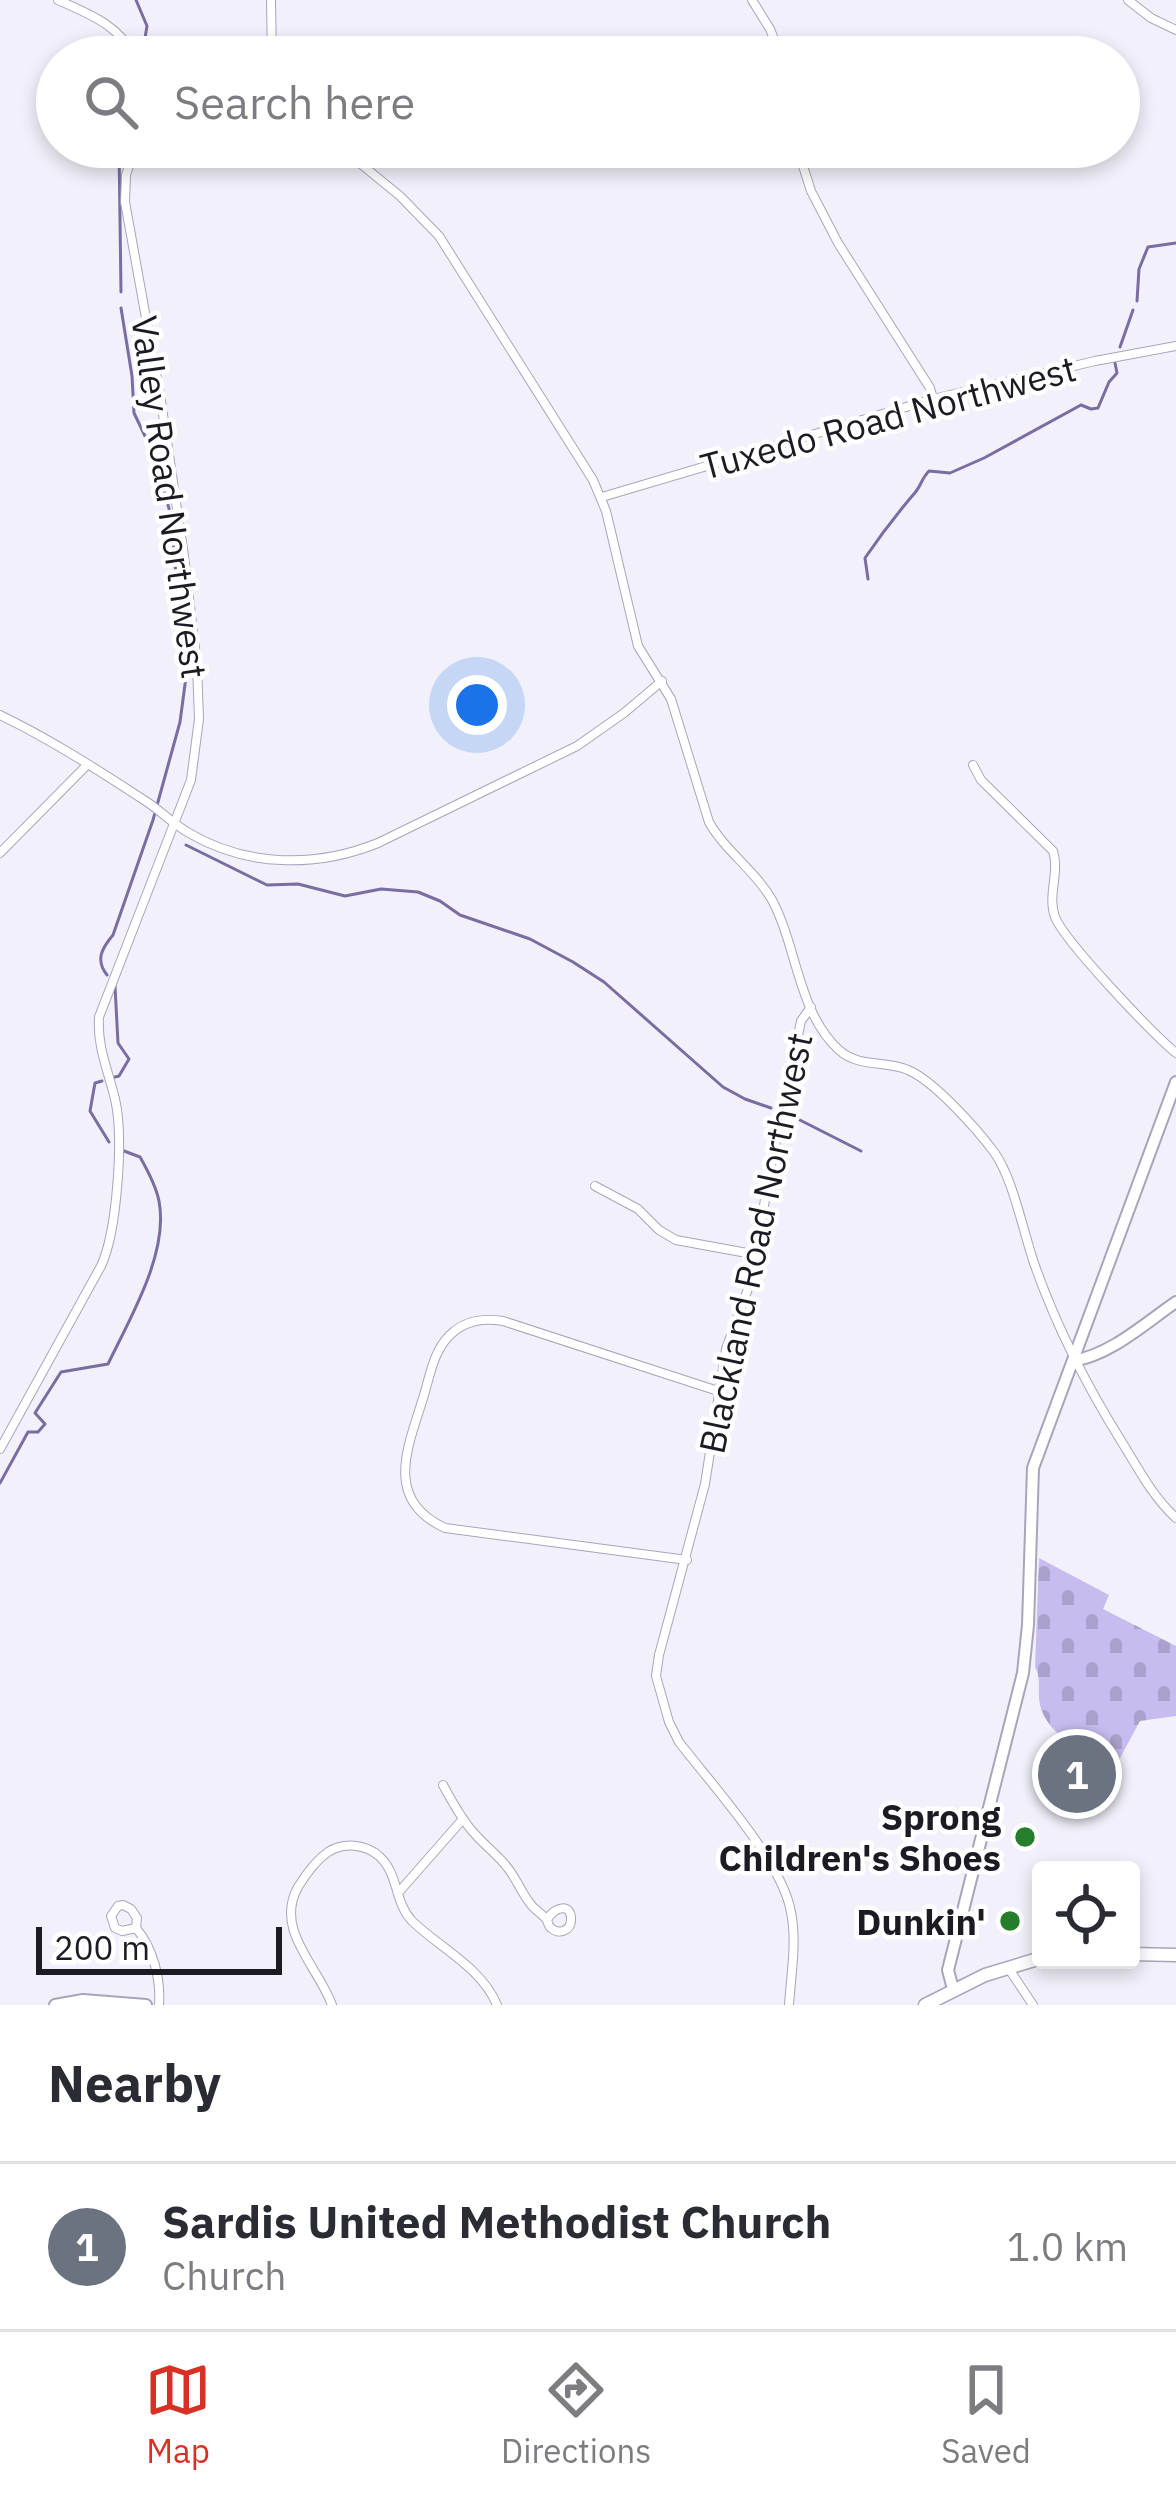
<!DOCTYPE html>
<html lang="en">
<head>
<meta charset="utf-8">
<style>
  body { margin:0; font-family:"IBM Plex Sans",sans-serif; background:#f7f7f7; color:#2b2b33 }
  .controls { position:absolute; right:36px; bottom:36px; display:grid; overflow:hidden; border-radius:12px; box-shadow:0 6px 18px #0003 }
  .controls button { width:108px; height:108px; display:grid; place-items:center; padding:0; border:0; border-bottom:3px solid #e1e1e2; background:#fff; color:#2b2b33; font:60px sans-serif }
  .scale { position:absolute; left:36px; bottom:30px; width:246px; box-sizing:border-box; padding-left:12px; border:6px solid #1c1a23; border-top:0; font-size:33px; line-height:42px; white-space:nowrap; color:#1c1a23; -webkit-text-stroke:9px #fff; paint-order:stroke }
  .you { position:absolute; left:477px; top:705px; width:42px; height:42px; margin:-30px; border:9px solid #fff; border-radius:50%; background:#1a73e8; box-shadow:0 0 0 18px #1a73e833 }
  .badge { display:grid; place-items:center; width:78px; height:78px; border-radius:50%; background:#d93025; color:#fff; font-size:39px; font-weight:700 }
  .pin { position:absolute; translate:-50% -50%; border:6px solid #fff; box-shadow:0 3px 12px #0006 }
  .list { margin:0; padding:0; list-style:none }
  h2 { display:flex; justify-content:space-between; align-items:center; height:156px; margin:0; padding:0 48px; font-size:51px }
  h2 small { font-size:39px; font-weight:400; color:#7c7c81 }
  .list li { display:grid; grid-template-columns:78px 1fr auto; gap:36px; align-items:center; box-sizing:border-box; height:168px; padding:0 48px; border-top:3px solid #e1e1e2 }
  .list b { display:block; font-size:45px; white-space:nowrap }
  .list p { margin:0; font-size:39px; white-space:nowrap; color:#7c7c81 }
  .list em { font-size:39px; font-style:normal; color:#7c7c81 }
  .icon { flex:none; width:66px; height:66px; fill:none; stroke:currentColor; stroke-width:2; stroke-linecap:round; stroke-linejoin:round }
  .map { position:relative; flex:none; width:1176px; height:2005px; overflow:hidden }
  .search { position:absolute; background:#fff; box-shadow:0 6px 18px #0003; left:36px; right:36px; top:36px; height:132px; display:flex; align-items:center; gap:30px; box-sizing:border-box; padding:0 42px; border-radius:66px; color:#7c7c81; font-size:45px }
  .sheet { height:324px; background:#fff }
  nav { display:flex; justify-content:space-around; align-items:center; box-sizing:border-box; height:168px; border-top:3px solid #e1e1e2; background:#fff; font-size:33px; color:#7c7c81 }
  nav a { display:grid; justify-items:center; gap:6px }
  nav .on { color:#d93025 }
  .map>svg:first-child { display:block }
  .cemetery { fill:url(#cemetery-stones) }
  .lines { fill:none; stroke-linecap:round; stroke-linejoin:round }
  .stream { stroke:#796da2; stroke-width:3 }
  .street-casing { stroke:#a9a4bc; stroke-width:10 }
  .secondary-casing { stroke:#a9a4bc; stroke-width:14 }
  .primary-casing { stroke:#a9a4bc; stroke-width:15 }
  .street { stroke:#fff; stroke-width:8 }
  .secondary { stroke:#fff; stroke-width:10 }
  .primary { stroke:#fff; stroke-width:12 }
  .poi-dot { fill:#267e2c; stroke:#fff; stroke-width:4.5 }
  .labels { text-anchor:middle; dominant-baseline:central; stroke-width:9; stroke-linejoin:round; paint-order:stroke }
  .street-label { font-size:36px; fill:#1c1a23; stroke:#fff }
  .poi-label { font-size:36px; font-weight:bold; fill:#1c1a23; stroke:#fff; text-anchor:end }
</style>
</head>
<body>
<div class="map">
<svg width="1176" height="2005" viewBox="0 0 1176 2005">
  <defs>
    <pattern id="cemetery-stones" width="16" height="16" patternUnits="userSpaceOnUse" patternTransform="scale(3)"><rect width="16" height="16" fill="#c7bcef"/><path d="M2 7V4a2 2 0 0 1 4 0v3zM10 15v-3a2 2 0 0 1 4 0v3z" fill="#aaa1cd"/></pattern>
  </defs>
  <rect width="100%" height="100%" fill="#f2f1fb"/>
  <path class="cemetery" d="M 1039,1558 L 1109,1595 L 1103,1609 L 1176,1646 L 1176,1716 L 1140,1721 L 1113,1771 C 1089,1755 1047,1736 1040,1705 C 1037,1691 1042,1680 1035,1667 Z"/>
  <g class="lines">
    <g class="stream">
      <polyline points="136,0 147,26 143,50"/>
      <polyline points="119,147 121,292"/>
      <polyline points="1137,301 1139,269 1148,247 1176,243"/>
      <polyline points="1120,347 1133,310"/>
      <path d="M 868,579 L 865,558 C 880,536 896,515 913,495 C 921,487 921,479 929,471 L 950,473 L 984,458 L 1081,405 L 1091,409 L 1098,408 L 1109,382 L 1117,373 L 1115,363"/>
      <polyline points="186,845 267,885 298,884 345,896 381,889 418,892 440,901 460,915 530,939 573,962 604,982 723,1087 745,1099 771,1108"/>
      <path d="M 107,975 C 95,960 102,948 113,935 L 153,820 L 180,722 L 188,662 L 181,636 L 171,516 L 155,457 L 134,413 L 132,376 L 121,308"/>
      <polyline points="115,1077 119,1076 129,1059 118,1043 115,986"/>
      <polyline points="102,1081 95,1083 90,1111 109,1142"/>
      <polyline points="788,1114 861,1151"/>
      <path d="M 0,1483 L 28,1432 L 38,1432 L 45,1424 L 35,1413 L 61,1372 L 108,1364 C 130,1318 169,1253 159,1201 C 156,1186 148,1171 140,1157 L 124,1151"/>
    </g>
    <defs>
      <g id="street">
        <path d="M 58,0 C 89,14 119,25 135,57"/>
        <polyline points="271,0 272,57"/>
        <polyline points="752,0 770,29 781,57"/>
        <polyline points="1128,0 1151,18 1176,30"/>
        <path d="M 340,147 L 400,196 L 439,236 L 593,480 L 606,511 L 638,646 L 671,699 L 709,822 C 725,851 755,870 772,900 C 797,946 798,1013 839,1050 C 859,1068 885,1060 908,1070 C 933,1080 977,1129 994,1152 C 1013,1178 1023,1231 1034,1263 C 1057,1329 1086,1385 1123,1444 C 1139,1470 1153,1497 1176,1518"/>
        <polyline points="797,147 811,191 838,243 930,388 933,399"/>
        <polyline points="602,497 933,399 1095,361 1176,346"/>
        <path d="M 0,715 C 50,739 98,770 144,800 C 160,810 173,824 189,833 C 247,867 316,868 378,843 L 577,746 L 624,713 L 662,681"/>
        <path d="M 973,765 L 981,780 L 1053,851 C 1060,873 1047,895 1055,917 C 1065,942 1153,1034 1176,1053"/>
        <polyline points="0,853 87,765"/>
        <polyline points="595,1186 638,1209 659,1230 676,1240 758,1255"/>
        <path d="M 0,1449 L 101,1266 C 117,1232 124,1137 115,1099 C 108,1070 97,1047 99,1017 L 191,780 L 199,719 L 197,665 L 184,556 L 161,401 L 125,202 L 126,175 L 135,147"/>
        <path d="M 687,1560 L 445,1528 C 382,1499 409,1445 424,1395 C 430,1375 434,1350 450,1335 C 465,1320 483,1318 503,1321 L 718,1391"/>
        <path d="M 443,1785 C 452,1801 461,1819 474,1833 C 484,1845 497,1854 507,1867 C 517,1879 522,1895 533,1907 C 537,1911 543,1915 547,1920 C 548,1922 548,1926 551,1928 C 558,1935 571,1931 571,1920 C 572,1903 554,1906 547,1920"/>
        <polyline points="398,1893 463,1819"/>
        <path d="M 136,1928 L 122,1931 L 115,1928 L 111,1916 L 118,1906 L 123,1905 L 131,1909 L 137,1918 L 136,1928 C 153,1948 161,1979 159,2005"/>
        <polyline points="1009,1969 1033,2005"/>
        <path d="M 332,2005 C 318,1966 274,1930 298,1887 C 306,1874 315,1861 328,1852 C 344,1842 365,1844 379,1856 C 399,1874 394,1902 412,1921 C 440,1948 482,1968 497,2005"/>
        <path d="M 789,2005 C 791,1975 797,1942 791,1912 C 782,1861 712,1785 679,1742 L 669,1722 L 656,1676 L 659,1655 L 705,1484 L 726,1349 L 753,1275 L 769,1174 L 801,1021 L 811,1007"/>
      </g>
      <g id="secondary">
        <path d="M 1073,1361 C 1112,1354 1144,1324 1176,1302"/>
        <polyline points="953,1989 948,1970 1023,1673 1028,1625 1033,1468 1176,1082"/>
        <polyline points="55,2005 83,2000 146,2005"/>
      </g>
      <g id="primary">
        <polyline points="1131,1954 1176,1955"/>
        <polyline points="925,2005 985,1975 1041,1958"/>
      </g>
    </defs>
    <use href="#street" class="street-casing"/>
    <use href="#secondary" class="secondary-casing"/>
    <use href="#primary" class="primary-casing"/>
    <use href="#street" class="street"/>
    <use href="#secondary" class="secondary"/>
    <use href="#primary" class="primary"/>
  </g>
  <g class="poi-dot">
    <circle cx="1025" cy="1837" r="12"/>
    <circle cx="1010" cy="1921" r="12"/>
  </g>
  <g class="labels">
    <g class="street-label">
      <text transform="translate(888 417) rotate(-15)">Tuxedo Road Northwest</text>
      <text transform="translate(170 497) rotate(82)">Valley Road Northwest</text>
      <text transform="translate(755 1243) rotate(-78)">Blackland Road Northwest</text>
    </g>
    <g class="poi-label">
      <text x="1001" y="1816">Sprong<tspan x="1001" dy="41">Children's Shoes</tspan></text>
      <text x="986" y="1921">Dunkin'</text>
    </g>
  </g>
</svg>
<div class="controls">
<button><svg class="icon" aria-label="locate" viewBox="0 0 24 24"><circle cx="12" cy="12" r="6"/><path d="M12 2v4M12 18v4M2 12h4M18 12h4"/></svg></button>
</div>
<div class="scale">200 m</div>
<div class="you"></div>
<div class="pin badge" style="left:1077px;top:1774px;background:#6b7280">1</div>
<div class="search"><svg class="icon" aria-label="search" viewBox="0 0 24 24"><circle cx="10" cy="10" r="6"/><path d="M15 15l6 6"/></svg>Search here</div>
</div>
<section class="sheet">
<h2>Nearby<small></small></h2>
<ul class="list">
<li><span class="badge" style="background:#6b7280">1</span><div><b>Sardis United Methodist Church</b><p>Church</p></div><em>1.0 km</em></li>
</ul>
</section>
<nav>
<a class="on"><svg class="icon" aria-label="map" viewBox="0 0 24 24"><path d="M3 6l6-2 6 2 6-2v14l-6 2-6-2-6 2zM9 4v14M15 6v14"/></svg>Map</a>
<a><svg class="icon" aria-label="directions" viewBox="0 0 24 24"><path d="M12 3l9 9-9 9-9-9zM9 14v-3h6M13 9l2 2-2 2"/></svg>Directions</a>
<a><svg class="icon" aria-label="saved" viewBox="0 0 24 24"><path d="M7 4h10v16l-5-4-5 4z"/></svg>Saved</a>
</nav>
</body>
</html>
